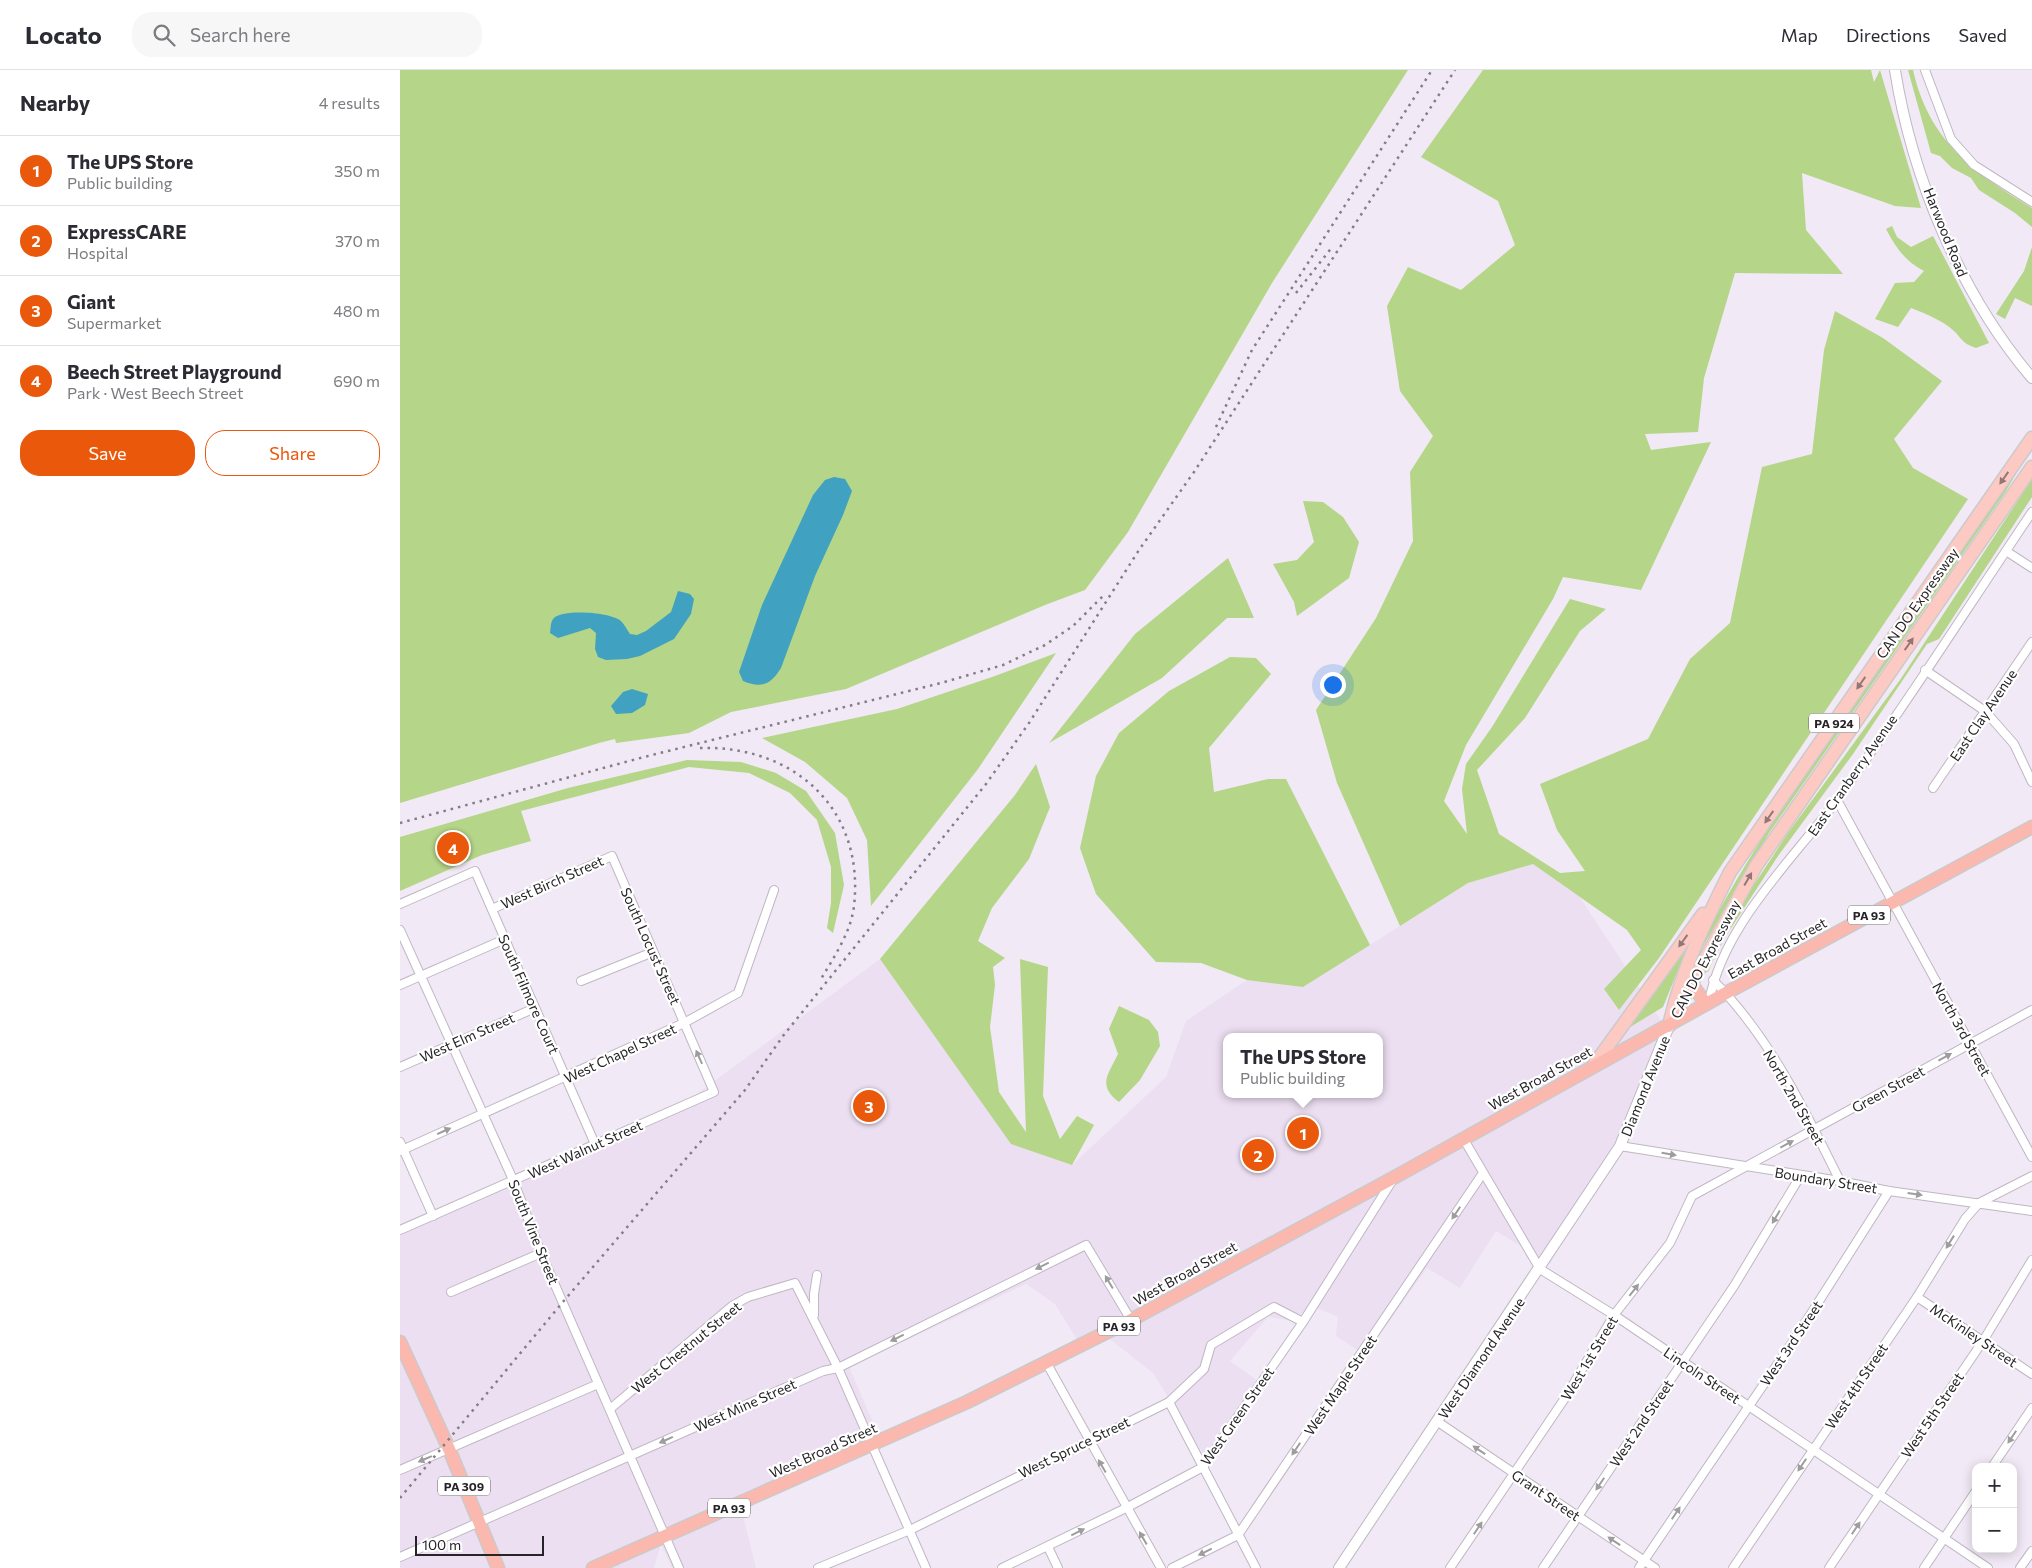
<!DOCTYPE html>
<html lang="en">
<head>
<meta charset="utf-8">
<style>
  body { margin:0; font-family:Commissioner,sans-serif; background:#f7f7f7; color:#2b2b33 }
  .controls { position:absolute; right:15px; bottom:15px; display:grid; overflow:hidden; border-radius:10px; box-shadow:0 2px 12px #0003 }
  .controls button { width:45px; height:45px; display:grid; place-items:center; padding:0; border:0; border-bottom:1px solid #e1e1e2; background:#fff; color:#2b2b33; font:25px sans-serif }
  .scale { position:absolute; left:15px; bottom:12px; width:129px; box-sizing:border-box; padding-left:5px; border:2px solid #272428; border-top:0; font-size:14px; line-height:18px; white-space:nowrap; color:#272428; -webkit-text-stroke:4px #fff; paint-order:stroke }
  .you { position:absolute; left:932px; top:614px; width:18px; height:18px; margin:-12px; border:4px solid #fff; border-radius:50%; background:#1a73e8; box-shadow:0 0 0 8px #1a73e833 }
  .badge { display:grid; place-items:center; width:32px; height:32px; border-radius:50%; background:#ea580c; color:#fff; font-size:16px; font-weight:700 }
  .pin { position:absolute; translate:-50% -50%; border:2px solid #fff; box-shadow:0 1px 5px #0006 }
  .popup { position:absolute; left:823px; top:963px; width:160px; height:65px; box-sizing:border-box; display:grid; place-content:center; border-radius:10px; background:#fff; filter:drop-shadow(0 1px 4px #0005); font-size:16px; white-space:nowrap; color:#7c7c81 }
  .popup b { font-size:19px; color:#2b2b33 }
  .popup::after { content:''; position:absolute; left:50%; top:100%; margin-left:-10px; border:10px solid transparent; border-top-color:#fff }
  .list { margin:0; padding:0; list-style:none }
  h2 { display:flex; justify-content:space-between; align-items:center; height:65px; margin:0; padding:0 20px; font-size:21px }
  h2 small { font-size:16px; font-weight:400; color:#7c7c81 }
  .list li { display:grid; grid-template-columns:32px 1fr auto; gap:15px; align-items:center; box-sizing:border-box; height:70px; padding:0 20px; border-top:1px solid #e1e1e2 }
  .list b { display:block; font-size:19px; white-space:nowrap }
  .list p { margin:0; font-size:16px; white-space:nowrap; color:#7c7c81 }
  .list em { font-size:16px; font-style:normal; color:#7c7c81 }
  .actions { display:flex; gap:10px; padding:15px 20px }
  .actions a { flex:1; padding:11px 0; border:1px solid #ea580c; border-radius:20px; text-align:center; font-size:18px; color:#ea580c }
  .actions .main { background:#ea580c; color:#fff }
  .icon { flex:none; width:28px; height:28px; fill:none; stroke:currentColor; stroke-width:2; stroke-linecap:round; stroke-linejoin:round }
  .map { position:relative; flex:none; width:1632px; height:1498px; overflow:hidden }
  header { display:flex; align-items:center; gap:30px; box-sizing:border-box; height:70px; padding:0 25px; background:#fff; border-bottom:1px solid #e1e1e2 }
  header strong { font-size:24px }
  nav { display:flex; gap:28px; margin-inline-start:auto; font-size:18px }
  .search { width:350px; height:45px; background:#f7f7f7; display:flex; align-items:center; gap:12px; box-sizing:border-box; padding:0 18px; border-radius:20px; color:#7c7c81; font-size:19px }
  main { display:flex }
  aside { flex:1; background:#fff }
  .map>svg:first-child { display:block }
  .built { fill:#ecdff2; fill-rule:evenodd }
  .green { fill:#b5d588 }
  .water { fill:#40a1c1 }
  .lines { fill:none; stroke-linecap:round; stroke-linejoin:round }
  .minor-casing { stroke:#bfb7c3; stroke-width:10 }
  .tertiary-casing { stroke:#bfb7c3; stroke-width:12 }
  .primary-casing { stroke:#cbcacb; stroke-width:15 }
  .trunk-casing { stroke:#cbcacb; stroke-width:15 }
  .minor { stroke:#fff; stroke-width:8 }
  .tertiary { stroke:#fff; stroke-width:10 }
  .primary { stroke:#fccac3; stroke-width:12 }
  .trunk { stroke:#fbb8af; stroke-width:12 }
  .rail { stroke:#837e85; stroke-width:2.5; stroke-dasharray:2.5 5; stroke-linecap:butt }
  .oneway { fill:#927776 }
  .oneway2 { fill:#9e9c9e }
  .labels { text-anchor:middle; dominant-baseline:central; stroke-width:4.5; stroke-linejoin:round; paint-order:stroke }
  .shield { fill:#fff; stroke:#686668; stroke-width:1 }
  .shield-label { font-size:12px; font-weight:bold; fill:#272428 }
  .street-label { font-size:14px; fill:#272428; stroke:#fff }
</style>
</head>
<body>
<header>
<strong>Locato</strong>
<div class="search"><svg class="icon" aria-label="search" viewBox="0 0 24 24"><circle cx="10" cy="10" r="6"/><path d="M15 15l6 6"/></svg>Search here</div>
<nav><a>Map</a><a>Directions</a><a>Saved</a></nav>
</header>
<main>
<aside>
<h2>Nearby<small>4 results</small></h2>
<ul class="list">
<li><span class="badge">1</span><div><b>The UPS Store</b><p>Public building</p></div><em>350 m</em></li>
<li><span class="badge">2</span><div><b>ExpressCARE</b><p>Hospital</p></div><em>370 m</em></li>
<li><span class="badge">3</span><div><b>Giant</b><p>Supermarket</p></div><em>480 m</em></li>
<li><span class="badge">4</span><div><b>Beech Street Playground</b><p>Park · West Beech Street</p></div><em>690 m</em></li>
</ul>
<div class="actions"><a class="main">Save</a><a>Share</a></div>
</aside>
<div class="map">
<svg width="1632" height="1498" viewBox="0 0 1632 1498">
  <rect width="100%" height="100%" fill="#f1e9f5"/>
  <path class="built" d="M 1133,794 L 1179,826 L 1272,967 L 1150,1194 L 1096,1161 L 1060,1218 L 1027,1198 L 965,1285 L 936,1266 L 938,1247 L 915,1237 L 888,1250 L 868,1247 L 830,1291 L 858,1311 L 850,1339 L 810,1395 L 753,1303 L 710,1269 L 684,1281 L 655,1234 L 626,1214 L 449,1297 L 478,1364 L 342,1442 L 356,1498 L 272,1498 L 261,1474 L 254,1498 L 0,1498 L 0,1165 L 278,1038 L 480,889 L 611,1073 L 672,1095 L 766,1007 L 786,951 L 847,910 L 903,917 L 1068,813 ZM 827,967 L 979,967 L 979,1024 L 827,1024 Z"/>
  <g class="green">
    <polygon points="0,0 1008,0 872,213 728,462 685,520 645,535 446,619 331,642 289,663 216,673 215,669 199,673 0,733"/>
    <polygon points="1083,0 1471,0 1474,12 1480,0 1521,138 1495,136 1402,103 1406,160 1443,204 1335,203 1304,308 1298,362 1245,364 1251,380 1311,372 1241,520 1163,507 1153,529 1066,675 1044,731 1067,764 1062,719 1066,694 1092,657 1170,529 1206,539 1180,561 1125,648 1077,700 1099,764 1160,803 1185,801 1157,760 1140,714 1248,669 1290,589 1330,553 1362,397 1412,384 1424,280 1435,241 1483,268 1542,311 1494,369 1513,398 1568,429 1259,888 1219,940 1204,919 1241,880 1227,860 1133,794 1068,813 1000,856 937,713 916,640 976,548 1013,471 1010,402 1033,366 1000,321 987,236 1008,197 1061,220 1115,175 1098,131 1021,87"/>
    <path d="M 1508,0 L 1513,0 C 1529,71 1573,102 1632,138 L 1632,157 L 1615,143 L 1579,120 L 1571,108 L 1552,98 L 1540,86 L 1531,83 Z"/>
    <path d="M 1492,156 L 1497,167 L 1511,177 L 1533,166 L 1589,273 L 1576,278 C 1562,273 1563,270 1554,261 C 1542,250 1526,244 1511,238 L 1498,257 L 1475,249 L 1495,213 L 1514,212 L 1524,201 C 1505,191 1496,178 1486,159 Z"/>
    <polygon points="1632,177 1632,236 1615,228 1605,249 1596,244 1624,201"/>
    <path d="M 1618,396 L 1620,397 L 1606,421 L 1369,763 L 1295,890 C 1317,839 1347,792 1377,745 Z"/>
    <polygon points="1632,409 1632,427 1539,569 1527,574 1453,684 1378,786 1320,875 1308,902 1304,901 1334,845 1388,763 1500,610"/>
    <polygon points="903,431 923,432 943,447 959,472 949,508 897,546 894,532 873,494 897,490 914,472"/>
    <polygon points="828,488 854,548 827,548 762,608 649,673 735,564"/>
    <polygon points="656,583 578,699 471,836 467,770 447,728 405,692 362,668 497,639 595,606"/>
    <polygon points="830,587 856,588 871,604 809,678 814,722 868,709 886,709 970,875 903,917 847,910 801,893 756,892 696,824 680,778 696,706 719,663 769,621"/>
    <polygon points="287,690 341,692 376,703 406,721 435,763 444,815 433,863 427,858 431,833 431,797 417,750 390,723 349,703 289,697 121,741 131,771 82,785 0,821 0,767 168,718"/>
    <polygon points="636,694 650,737 629,789 592,838 578,871 605,888 593,897 595,915 590,957 599,1022 626,1062 620,889 648,897 643,1026 660,1069 677,1046 694,1055 672,1095 611,1074 480,889 615,725"/>
    <polygon points="1289,873 1263,937 1227,959"/>
    <path d="M 719,936 L 749,950 L 758,962 L 760,976 L 740,1010 L 719,1032 C 697,1015 708,1005 718,984 L 709,959 Z"/>
  </g>
  <g class="water">
    <path d="M 434,407 L 445,409 L 452,421 L 443,445 L 415,506 L 381,598 C 371,614 362,619 343,611 L 339,602 L 362,535 L 413,425 L 425,410 Z"/>
    <path d="M 278,521 L 290,524 L 294,529 L 291,544 L 274,569 L 240,586 L 227,589 L 206,590 L 198,587 L 195,579 L 196,563 L 190,558 L 158,568 L 150,563 C 151,558 150,552 154,548 C 164,539 210,542 221,551 C 225,555 227,560 230,564 L 237,565 L 246,561 L 271,542 Z"/>
    <polygon points="232,619 248,624 245,635 232,643 216,644 211,636 223,622"/>
  </g>
  <g class="lines">
    <defs>
      <g id="minor">
        <polyline points="1525,0 1551,69 1574,95 1632,132"/>
        <polyline points="1606,481 1632,498"/>
        <polyline points="1525,600 1585,641 1614,674 1632,712"/>
        <polyline points="1533,718 1632,572"/>
        <polyline points="1437,730 1632,1087"/>
        <polyline points="0,834 75,801 195,1074"/>
        <polyline points="0,860 114,1112 141,1183 279,1498"/>
        <path d="M 1313,910 C 1369,966 1405,1040 1440,1111"/>
        <polyline points="181,911 253,882"/>
        <polyline points="0,915 105,869"/>
        <path d="M 1309,932 C 1323,855 1391,792 1437,730 C 1505,637 1567,538 1632,442"/>
        <polyline points="0,997 135,938"/>
        <polyline points="1063,1068 1140,1199 1214,1245 1588,1498"/>
        <polyline points="0,1072 33,1146"/>
        <polyline points="1220,1076 1440,1111 1489,1121 1632,1141"/>
        <polyline points="0,1081 284,953 338,923 374,820"/>
        <polyline points="0,1160 314,1022 212,786 92,839"/>
        <polyline points="51,1222 141,1183"/>
        <polyline points="1517,1227 1632,1304"/>
        <polyline points="414,1245 414,1224 417,1205"/>
        <polyline points="646,1292 761,1498"/>
        <polyline points="769,1332 856,1498"/>
        <polyline points="210,1339 332,1236 348,1227 395,1213 438,1298 526,1498"/>
        <polyline points="1038,1352 1255,1498"/>
        <polyline points="1592,1397 1632,1338"/>
        <polyline points="0,1400 198,1314"/>
        <polyline points="648,1477 658,1498"/>
        <polyline points="0,1487 423,1301 438,1298 686,1175 731,1250"/>
        <polyline points="418,1498 510,1460 769,1332 804,1299 811,1275 874,1237 903,1252"/>
        <polyline points="602,1498 726,1438 803,1397 903,1252 992,1111"/>
        <polyline points="772,1498 838,1465 1083,1103"/>
        <polyline points="1050,1498 1165,1328 1214,1245 1270,1173 1292,1126 1632,940"/>
        <polyline points="1143,1498 1334,1216 1401,1105"/>
        <polyline points="1239,1498 1400,1261 1489,1121"/>
        <polyline points="1333,1498 1517,1227 1565,1149 1579,1133 1632,1106"/>
        <polyline points="1429,1498 1583,1271 1632,1190"/>
        <polyline points="1524,1498 1576,1421"/>
        <polyline points="1620,1498 1632,1481"/>
      </g>
      <g id="tertiary">
        <path d="M 1495,0 C 1512,108 1561,225 1632,308"/>
        <polyline points="939,1498 1220,1076 1269,956"/>
      </g>
      <g id="primary">
        <polyline points="1277,940 1356,796 1632,397"/>
        <path d="M 1269,956 C 1281,901 1305,852 1330,802 L 1632,368"/>
        <polyline points="1194,995 1303,844"/>
      </g>
      <g id="trunk">
        <polyline points="1291,913 1306,934"/>
        <polyline points="0,1272 49,1379 98,1498"/>
        <polyline points="193,1498 567,1332 731,1250 995,1107 1326,923 1632,757"/>
      </g>
    </defs>
    <use href="#minor" class="minor-casing"/>
    <use href="#tertiary" class="tertiary-casing"/>
    <use href="#primary" class="primary-casing"/>
    <use href="#trunk" class="trunk-casing"/>
    <use href="#minor" class="minor"/>
    <use href="#tertiary" class="tertiary"/>
    <use href="#primary" class="primary"/>
    <use href="#trunk" class="trunk"/>
    <g class="rail">
      <polyline points="896,223 933,176"/>
      <polyline points="816,357 852,280 1032,0"/>
      <path d="M 300,678 C 394,675 465,739 454,836 C 451,862 434,887 421,909"/>
      <polyline points="0,753 244,687 541,613 603,595 645,575 673,556 704,525"/>
      <polyline points="0,1428 162,1233 345,1020 383,966 586,714 629,653 739,480 794,402 1055,0"/>
    </g>
  </g>
  <defs><path id="oneway-solid" d="M-6-.8H1V-3.2L6.5 0L1 3.2V.8H-6Z" transform="scale(1.25)"/></defs>
  <g class="oneway">
    <use href="#oneway-solid" transform="translate(1604 408) rotate(125)"/>
    <use href="#oneway-solid" transform="translate(1509 574) rotate(-55)"/>
    <use href="#oneway-solid" transform="translate(1461 613) rotate(125)"/>
    <use href="#oneway-solid" transform="translate(1369 747) rotate(125)"/>
    <use href="#oneway-solid" transform="translate(1348 809) rotate(-60)"/>
    <use href="#oneway-solid" transform="translate(1283 871) rotate(126)"/>
  </g>
  <g class="oneway2">
    <use href="#oneway-solid" transform="translate(299 987) rotate(-114)"/>
    <use href="#oneway-solid" transform="translate(1545 987) rotate(-29)"/>
    <use href="#oneway-solid" transform="translate(44 1061) rotate(-24)"/>
    <use href="#oneway-solid" transform="translate(1387 1074) rotate(-28)"/>
    <use href="#oneway-solid" transform="translate(1269 1084) rotate(10)"/>
    <use href="#oneway-solid" transform="translate(1515 1124) rotate(8)"/>
    <use href="#oneway-solid" transform="translate(1056 1143) rotate(124)"/>
    <use href="#oneway-solid" transform="translate(1376 1147) rotate(121)"/>
    <use href="#oneway-solid" transform="translate(1550 1172) rotate(122)"/>
    <use href="#oneway-solid" transform="translate(642 1196) rotate(154)"/>
    <use href="#oneway-solid" transform="translate(709 1212) rotate(-121)"/>
    <use href="#oneway-solid" transform="translate(1234 1220) rotate(-52)"/>
    <use href="#oneway-solid" transform="translate(497 1268) rotate(154)"/>
    <use href="#oneway-solid" transform="translate(1612 1367) rotate(124)"/>
    <use href="#oneway-solid" transform="translate(266 1370) rotate(156)"/>
    <use href="#oneway-solid" transform="translate(896 1379) rotate(124)"/>
    <use href="#oneway-solid" transform="translate(1079 1380) rotate(-146)"/>
    <use href="#oneway-solid" transform="translate(25 1389) rotate(157)"/>
    <use href="#oneway-solid" transform="translate(1402 1395) rotate(124)"/>
    <use href="#oneway-solid" transform="translate(702 1396) rotate(-120)"/>
    <use href="#oneway-solid" transform="translate(1200 1414) rotate(124)"/>
    <use href="#oneway-solid" transform="translate(1276 1443) rotate(-56)"/>
    <use href="#oneway-solid" transform="translate(1078 1458) rotate(-56)"/>
    <use href="#oneway-solid" transform="translate(1456 1458) rotate(-56)"/>
    <use href="#oneway-solid" transform="translate(678 1462) rotate(-26)"/>
    <use href="#oneway-solid" transform="translate(743 1468) rotate(-120)"/>
    <use href="#oneway-solid" transform="translate(1214 1471) rotate(-146)"/>
    <use href="#oneway-solid" transform="translate(805 1482) rotate(154)"/>
  </g>
  <g class="labels">
    <g class="shield">
      <rect x="1409" y="643.5" width="50" height="19" rx="4"/>
      <rect x="1448" y="835.5" width="42" height="19" rx="4"/>
      <rect x="698" y="1246.5" width="42" height="19" rx="4"/>
      <rect x="38" y="1406.5" width="52" height="19" rx="4"/>
      <rect x="308" y="1428.5" width="42" height="19" rx="4"/>
    </g>
    <g class="shield-label">
      <text x="1434" y="653">PA 924</text>
      <text x="1469" y="845">PA 93</text>
      <text x="719" y="1256">PA 93</text>
      <text x="64" y="1416">PA 309</text>
      <text x="329" y="1438">PA 93</text>
    </g>
    <g class="street-label">
      <text transform="translate(1546 162) rotate(68)">Harwood Road</text>
      <text transform="translate(1517 533) rotate(-55)">CAN DO Expressway</text>
      <text transform="translate(1583 645) rotate(-56)">East Clay Avenue</text>
      <text transform="translate(1452 705) rotate(-55)">East Cranberry Avenue</text>
      <text transform="translate(152 812) rotate(-24)">West Birch Street</text>
      <text transform="translate(251 876) rotate(66)">South Locust Street</text>
      <text transform="translate(1377 878) rotate(-29)">East Broad Street</text>
      <text transform="translate(1305 889) rotate(-62)">CAN DO Expressway</text>
      <text transform="translate(129 924) rotate(66)">South Filmore Court</text>
      <text transform="translate(1562 959) rotate(61)">North 3rd Street</text>
      <text transform="translate(67 967) rotate(-24)">West Elm Street</text>
      <text transform="translate(220 983) rotate(-25)">West Chapel Street</text>
      <text transform="translate(1140 1008) rotate(-29)">West Broad Street</text>
      <text transform="translate(1245 1016) rotate(-68)">Diamond Avenue</text>
      <text transform="translate(1488 1019) rotate(-29)">Green Street</text>
      <text transform="translate(1394 1027) rotate(60)">North 2nd Street</text>
      <text transform="translate(185 1079) rotate(-24)">West Walnut Street</text>
      <text transform="translate(1426 1110) rotate(9)">Boundary Street</text>
      <text transform="translate(134 1162) rotate(68)">South Vine Street</text>
      <text transform="translate(785 1203) rotate(-29)">West Broad Street</text>
      <text transform="translate(1574 1265) rotate(34)">McKinley Street</text>
      <text transform="translate(1391 1273) rotate(-56)">West 3rd Street</text>
      <text transform="translate(286 1277) rotate(-39)">West Chestnut Street</text>
      <text transform="translate(1081 1288) rotate(-56)">West Diamond Avenue</text>
      <text transform="translate(1189 1288) rotate(-59)">West 1st Street</text>
      <text transform="translate(1302 1305) rotate(34)">Lincoln Street</text>
      <text transform="translate(940 1315) rotate(-56)">West Maple Street</text>
      <text transform="translate(1456 1316) rotate(-56)">West 4th Street</text>
      <text transform="translate(345 1335) rotate(-24)">West Mine Street</text>
      <text transform="translate(1532 1345) rotate(-56)">West 5th Street</text>
      <text transform="translate(837 1346) rotate(-55)">West Green Street</text>
      <text transform="translate(1241 1353) rotate(-56)">West 2nd Street</text>
      <text transform="translate(674 1377) rotate(-26)">West Spruce Street</text>
      <text transform="translate(423 1380) rotate(-24)">West Broad Street</text>
      <text transform="translate(1146 1425) rotate(34)">Grant Street</text>
    </g>
  </g>
</svg>
<div class="controls">
<button>+</button>
<button>−</button>
</div>
<div class="scale">100 m</div>
<div class="you"></div>
<div class="pin badge" style="left:903px;top:1063px">1</div>
<div class="popup"><b>The UPS Store</b>Public building</div>
<div class="pin badge" style="left:858px;top:1085px">2</div>
<div class="pin badge" style="left:469px;top:1036px">3</div>
<div class="pin badge" style="left:53px;top:778px">4</div>
</div>
</main>
</body>
</html>
